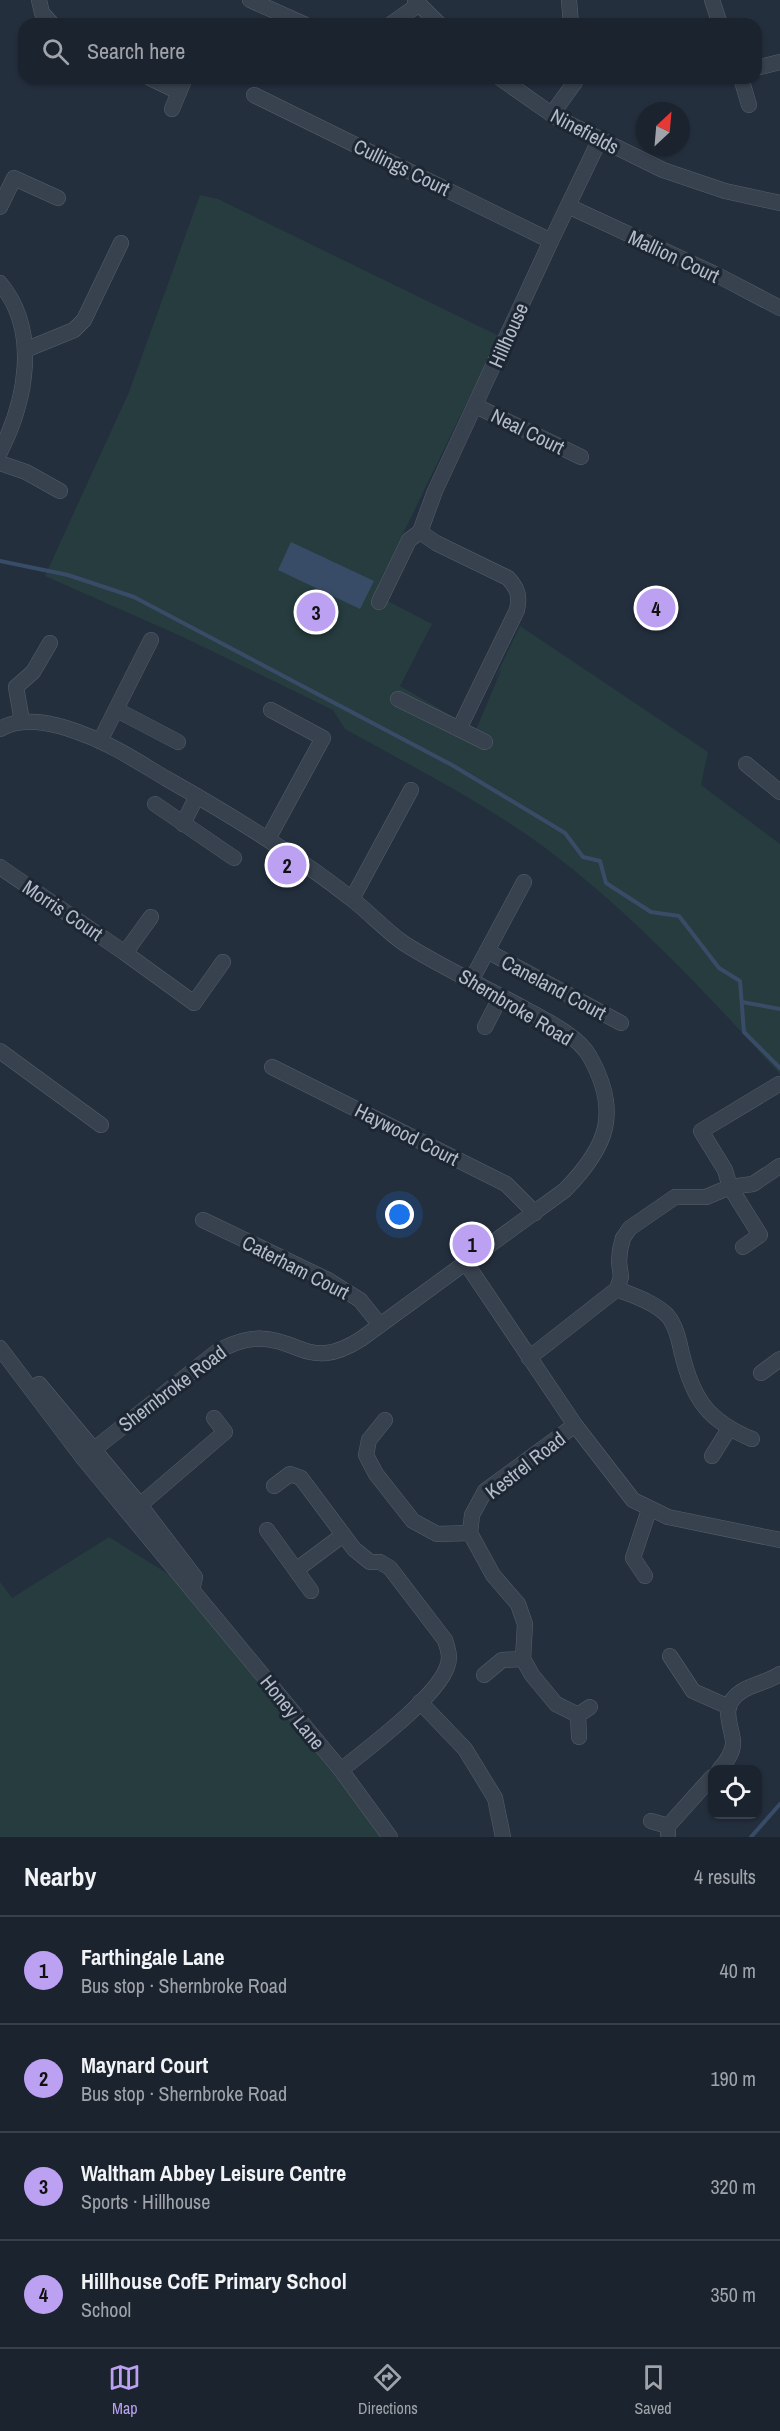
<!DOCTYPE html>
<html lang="en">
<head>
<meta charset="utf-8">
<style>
  body { margin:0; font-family:"Archivo Narrow",sans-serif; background:#282f3a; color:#f1f3f6 }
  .controls { position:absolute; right:18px; bottom:18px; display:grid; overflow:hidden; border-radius:12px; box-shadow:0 2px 4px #0004 }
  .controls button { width:54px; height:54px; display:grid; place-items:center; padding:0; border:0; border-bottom:2px solid #39404a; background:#1b232e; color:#f1f3f6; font:30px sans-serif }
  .compass { position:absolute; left:636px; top:102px; width:54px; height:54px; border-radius:50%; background:#1b232e; box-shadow:0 2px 4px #0004; rotate:26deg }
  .you { position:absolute; left:400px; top:1215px; width:21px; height:21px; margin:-15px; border:4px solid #fff; border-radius:50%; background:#1a73e8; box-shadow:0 0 0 9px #1a73e833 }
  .badge { display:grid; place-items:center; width:39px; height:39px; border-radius:50%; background:#bca0f2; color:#111; font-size:20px; font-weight:700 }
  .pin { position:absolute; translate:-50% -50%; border:3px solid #fff; box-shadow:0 2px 6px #0006 }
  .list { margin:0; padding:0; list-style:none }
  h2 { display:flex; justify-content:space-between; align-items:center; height:78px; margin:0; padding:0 24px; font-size:26px }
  h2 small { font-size:20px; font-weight:400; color:#a0a4aa }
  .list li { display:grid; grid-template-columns:39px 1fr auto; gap:18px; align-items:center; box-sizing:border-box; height:108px; padding:0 24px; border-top:2px solid #39404a }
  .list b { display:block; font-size:22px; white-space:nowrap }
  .list p { margin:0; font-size:20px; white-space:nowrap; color:#a0a4aa }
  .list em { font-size:20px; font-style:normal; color:#a0a4aa }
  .icon { flex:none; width:33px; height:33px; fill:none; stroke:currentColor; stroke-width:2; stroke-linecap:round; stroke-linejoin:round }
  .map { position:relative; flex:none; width:780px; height:1837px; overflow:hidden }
  .search { position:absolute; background:#1b232e; box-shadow:0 2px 4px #0004; left:18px; right:18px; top:18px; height:66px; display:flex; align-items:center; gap:15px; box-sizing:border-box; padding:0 21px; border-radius:18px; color:#a0a4aa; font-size:22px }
  .sheet { height:510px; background:#1b232e }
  nav { display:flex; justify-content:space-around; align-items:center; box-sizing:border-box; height:84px; border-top:2px solid #39404a; background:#1b232e; font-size:16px; color:#a0a4aa }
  nav a { display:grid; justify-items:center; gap:3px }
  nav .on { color:#bca0f2 }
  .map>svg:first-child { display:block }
  .green { fill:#263c3f }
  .water { fill:#394c67 }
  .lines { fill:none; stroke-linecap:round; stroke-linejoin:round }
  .stream { stroke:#394c67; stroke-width:4 }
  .minor-casing { stroke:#565f6c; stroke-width:16 }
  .minor { stroke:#38414e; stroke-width:15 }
  .labels { text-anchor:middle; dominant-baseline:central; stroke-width:6; stroke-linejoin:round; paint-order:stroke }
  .street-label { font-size:20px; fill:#b4bcc9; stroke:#1d2633 }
</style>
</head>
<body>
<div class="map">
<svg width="780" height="1837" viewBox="0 0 780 1837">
  <rect width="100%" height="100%" fill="#242f3e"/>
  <g class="green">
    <path d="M 200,195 L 218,199 L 499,336 L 379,583 L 376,595 L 432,624 L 400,686 L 476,730 L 502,668 L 494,680 L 520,626 L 708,752 L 701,785 L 780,844 L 780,1074 C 707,994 634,915 548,850 C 485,803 413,767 345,729 L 333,710 L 185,638 L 45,576 L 129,392 Z"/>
    <polygon points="109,1537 192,1589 386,1837 0,1837 0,1582 12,1598"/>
  </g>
  <polygon class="water" points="291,542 374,581 360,609 278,570"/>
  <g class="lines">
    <g class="stream">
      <polyline points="0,561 68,575 134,597 452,765 565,833 583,857 600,861 606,883 651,912 679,916 719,968 740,981 744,1032 780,1068"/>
      <polyline points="742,1002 780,1009"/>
      <polyline points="751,1837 780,1804"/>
    </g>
    <defs>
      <g id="minor">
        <polyline points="39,0 42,13 52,24"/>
        <polyline points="250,0 304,24"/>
        <polyline points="415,0 439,24"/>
        <polyline points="569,0 571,24"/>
        <polyline points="712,0 720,24"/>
        <polyline points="391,24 418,5"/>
        <polyline points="756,68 780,62"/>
        <polyline points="150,78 179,92"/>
        <polyline points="500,78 557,118 663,170 725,191 780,203"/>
        <polyline points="741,78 749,105"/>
        <polyline points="254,95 551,241"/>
        <polyline points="172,109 185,78"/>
        <polyline points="552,114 575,82 575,78"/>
        <polyline points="568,206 719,276 780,308"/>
        <polyline points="0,207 14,178 58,198"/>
        <path d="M 0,283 C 40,331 26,401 0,452"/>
        <polyline points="25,350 74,330 84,320 121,243"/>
        <polyline points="476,406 581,457"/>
        <polyline points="0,463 26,472 60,491"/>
        <polyline points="379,602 409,540 420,532"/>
        <path d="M 398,699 L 459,729 L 517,610 C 520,596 518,589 508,578 L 436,543 L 420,532 L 435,491 L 551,241 L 600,139"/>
        <polyline points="117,710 178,742"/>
        <polyline points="22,721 16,687 33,672 50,643"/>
        <path d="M 0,729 C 24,715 58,724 83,734 C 113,745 140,763 167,779 C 231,815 295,854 353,900 C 371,914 387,932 405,944 C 443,968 485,987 525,1009 C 545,1020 579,1036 590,1057 C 621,1113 607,1147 565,1190 L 361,1339 C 350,1346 339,1352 326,1353 C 307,1355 294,1345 277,1341 C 255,1335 237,1341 218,1351 L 83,1458"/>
        <polyline points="459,729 485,742"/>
        <polyline points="100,741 151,640"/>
        <polyline points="746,764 780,792"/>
        <polyline points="155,804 234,858"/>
        <polyline points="183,824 197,796"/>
        <polyline points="268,839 323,738 271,710"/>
        <polyline points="0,867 125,953 151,917"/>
        <polyline points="352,899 411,790"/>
        <polyline points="487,951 621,1023"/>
        <polyline points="125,953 194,1003 223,962"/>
        <polyline points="472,979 524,882"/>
        <polyline points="485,1027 501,996"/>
        <polyline points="0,1051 101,1125"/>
        <polyline points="272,1067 506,1184 535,1213"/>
        <polyline points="203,1220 328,1280 360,1300 380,1325"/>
        <polyline points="743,1247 760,1235 730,1187 725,1170 701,1131 779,1084"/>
        <polyline points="466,1263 575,1425 633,1500 668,1517 780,1540"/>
        <path d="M 617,1289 C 634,1296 654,1302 667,1315 C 676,1325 679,1341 682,1354 C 693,1399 708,1421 752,1439"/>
        <polyline points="0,1348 83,1458 341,1770 390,1837"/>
        <polyline points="529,1358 617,1289 621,1277 619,1262 620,1250 623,1238 630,1228 675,1197 706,1197 730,1187 753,1184 780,1166"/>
        <polyline points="761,1373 780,1359"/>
        <polyline points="39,1384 140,1505 195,1577 193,1586"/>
        <polyline points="385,1420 369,1440 366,1455 376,1474 413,1521 437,1534 470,1533"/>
        <polyline points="575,1425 485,1491 472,1515 470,1533 493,1575 518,1604 525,1624 523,1659 532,1675 556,1704 578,1715"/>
        <polyline points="712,1456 729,1429"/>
        <path d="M 274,1486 L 290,1474 L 301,1478 L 354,1549 L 370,1562 L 380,1562 L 390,1568 L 445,1640 C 448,1649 451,1658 447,1667 C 437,1697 367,1749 341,1770"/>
        <polyline points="140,1505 225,1432 214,1418"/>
        <polyline points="267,1530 311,1591"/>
        <polyline points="296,1570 343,1535"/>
        <polyline points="645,1576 633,1558 649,1510"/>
        <polyline points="670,1656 693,1691 729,1707"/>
        <polyline points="484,1675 502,1660 523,1659"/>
        <polyline points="420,1702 465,1749 495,1798 503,1837"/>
        <polyline points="579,1737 578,1715 590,1707"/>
        <path d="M 719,1770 C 726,1762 734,1752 733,1741 C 731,1722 719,1706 742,1691 C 753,1684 768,1682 780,1674"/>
        <polyline points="651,1821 668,1826 668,1837"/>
        <polyline points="668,1826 712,1777"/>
      </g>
    </defs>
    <use href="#minor" class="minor-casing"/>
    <use href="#minor" class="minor"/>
  </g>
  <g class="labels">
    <g class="street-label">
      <text transform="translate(585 131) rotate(28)">Ninefields</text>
      <text transform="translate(402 167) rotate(26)">Cullings Court</text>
      <text transform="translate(674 256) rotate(25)">Mallion Court</text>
      <text transform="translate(508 335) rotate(-66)">Hillhouse</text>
      <text transform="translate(528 431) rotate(26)">Neal Court</text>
      <text transform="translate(63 910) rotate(34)">Morris Court</text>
      <text transform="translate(554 987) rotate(28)">Caneland Court</text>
      <text transform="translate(516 1007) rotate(31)">Shernbroke Road</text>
      <text transform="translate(407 1134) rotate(27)">Haywood Court</text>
      <text transform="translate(296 1267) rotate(27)">Caterham Court</text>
      <text transform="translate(172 1388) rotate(-37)">Shernbroke Road</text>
      <text transform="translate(525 1465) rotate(-38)">Kestrel Road</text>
      <text transform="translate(293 1712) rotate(51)">Honey Lane</text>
    </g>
  </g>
</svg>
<div class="controls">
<button><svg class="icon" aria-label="locate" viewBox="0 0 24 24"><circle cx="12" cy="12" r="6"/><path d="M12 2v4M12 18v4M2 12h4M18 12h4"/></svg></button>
</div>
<svg class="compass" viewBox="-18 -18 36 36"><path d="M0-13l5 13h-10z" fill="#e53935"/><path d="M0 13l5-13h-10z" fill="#a0a4aa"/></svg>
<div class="you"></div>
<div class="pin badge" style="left:472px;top:1244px">1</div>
<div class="pin badge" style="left:287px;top:865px">2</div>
<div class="pin badge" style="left:316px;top:612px">3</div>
<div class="pin badge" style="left:656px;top:608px">4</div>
<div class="search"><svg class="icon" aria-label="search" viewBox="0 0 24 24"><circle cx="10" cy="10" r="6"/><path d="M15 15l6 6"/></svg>Search here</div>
</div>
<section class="sheet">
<h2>Nearby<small>4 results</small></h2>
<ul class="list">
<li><span class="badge">1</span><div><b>Farthingale Lane</b><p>Bus stop · Shernbroke Road</p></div><em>40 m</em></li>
<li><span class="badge">2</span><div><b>Maynard Court</b><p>Bus stop · Shernbroke Road</p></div><em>190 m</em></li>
<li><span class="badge">3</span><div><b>Waltham Abbey Leisure Centre</b><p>Sports · Hillhouse</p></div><em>320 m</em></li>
<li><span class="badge">4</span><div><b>Hillhouse CofE Primary School</b><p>School</p></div><em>350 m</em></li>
</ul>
</section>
<nav>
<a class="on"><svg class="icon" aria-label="map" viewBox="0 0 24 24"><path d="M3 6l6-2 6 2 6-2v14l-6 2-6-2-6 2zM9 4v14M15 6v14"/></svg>Map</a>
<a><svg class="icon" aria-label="directions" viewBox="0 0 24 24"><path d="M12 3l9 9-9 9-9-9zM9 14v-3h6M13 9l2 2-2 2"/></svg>Directions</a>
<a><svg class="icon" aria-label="saved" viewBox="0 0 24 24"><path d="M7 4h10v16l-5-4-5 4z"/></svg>Saved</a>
</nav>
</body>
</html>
